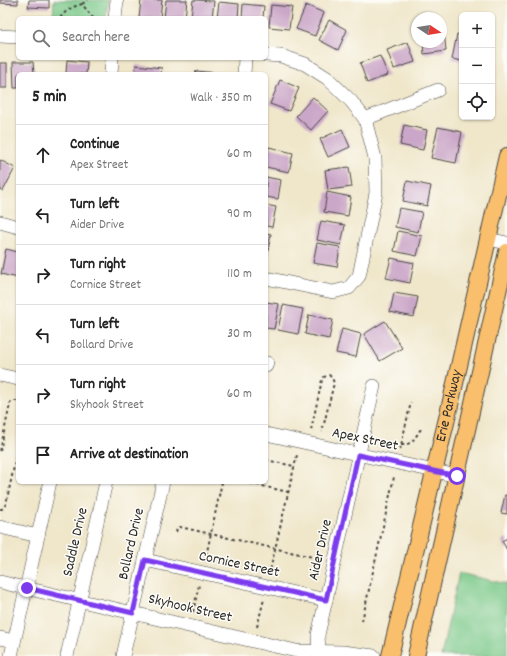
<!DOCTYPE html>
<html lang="en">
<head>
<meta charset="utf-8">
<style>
  body { margin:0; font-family:Dekko,sans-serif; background:#f6f6f6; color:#222 }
  .controls { position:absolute; right:12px; top:12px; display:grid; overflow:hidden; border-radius:6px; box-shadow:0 1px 3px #0004 }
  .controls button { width:36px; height:36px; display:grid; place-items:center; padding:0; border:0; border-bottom:1px solid #e0e0e0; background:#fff; color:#222; font:20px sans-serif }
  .compass { position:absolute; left:411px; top:12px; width:36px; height:36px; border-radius:50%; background:#fff; box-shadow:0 1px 3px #0004; rotate:102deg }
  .stop { position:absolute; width:12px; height:12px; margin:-9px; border:3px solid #7c3aed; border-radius:50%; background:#fff }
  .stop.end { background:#7c3aed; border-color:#fff; box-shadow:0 1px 4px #0008 }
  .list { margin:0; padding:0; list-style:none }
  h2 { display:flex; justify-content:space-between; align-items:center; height:52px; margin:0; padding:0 16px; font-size:17px }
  h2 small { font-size:13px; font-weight:400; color:#767676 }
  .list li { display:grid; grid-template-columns:26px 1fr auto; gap:12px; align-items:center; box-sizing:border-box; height:60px; padding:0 16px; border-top:1px solid #e0e0e0 }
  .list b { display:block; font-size:15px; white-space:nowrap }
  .list p { margin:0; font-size:13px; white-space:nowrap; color:#767676 }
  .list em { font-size:13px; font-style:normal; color:#767676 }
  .icon { flex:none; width:22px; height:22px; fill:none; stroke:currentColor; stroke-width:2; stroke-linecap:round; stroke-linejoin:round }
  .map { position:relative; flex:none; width:507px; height:656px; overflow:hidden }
  .search { position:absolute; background:#fff; box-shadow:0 1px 3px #0004; left:16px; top:16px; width:252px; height:44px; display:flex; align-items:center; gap:10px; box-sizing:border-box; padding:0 14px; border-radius:6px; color:#767676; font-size:15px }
  .panel { position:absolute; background:#fff; box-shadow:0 1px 3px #0004; left:16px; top:72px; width:252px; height:412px; border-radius:6px }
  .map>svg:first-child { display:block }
  .green { fill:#78c787; stroke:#527959 }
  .building { fill:#caa6c8 }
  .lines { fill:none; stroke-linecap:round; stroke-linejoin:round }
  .minor-casing { stroke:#494743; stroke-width:14 }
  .major-casing { stroke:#494743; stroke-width:18 }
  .path { stroke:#494743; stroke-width:2; stroke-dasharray:3 3; stroke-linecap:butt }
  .minor { stroke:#fff; stroke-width:13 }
  .major { stroke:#f9bf6d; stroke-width:16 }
  .route { stroke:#7c3aed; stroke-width:5 }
  .labels { text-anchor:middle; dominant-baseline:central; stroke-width:3; stroke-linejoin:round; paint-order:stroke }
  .street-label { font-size:15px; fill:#2b2b2b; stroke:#fdfcf7 }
</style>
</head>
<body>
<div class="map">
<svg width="507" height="656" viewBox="0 0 507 656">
  <rect width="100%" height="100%" fill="#fdfcf7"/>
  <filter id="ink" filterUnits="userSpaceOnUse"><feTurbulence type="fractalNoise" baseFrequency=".025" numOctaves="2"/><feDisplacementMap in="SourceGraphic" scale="8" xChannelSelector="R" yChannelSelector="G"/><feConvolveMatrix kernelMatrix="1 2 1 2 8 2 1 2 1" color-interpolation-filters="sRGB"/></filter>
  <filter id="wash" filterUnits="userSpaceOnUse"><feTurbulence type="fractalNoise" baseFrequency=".012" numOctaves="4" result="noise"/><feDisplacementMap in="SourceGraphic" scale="16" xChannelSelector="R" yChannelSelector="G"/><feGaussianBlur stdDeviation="0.9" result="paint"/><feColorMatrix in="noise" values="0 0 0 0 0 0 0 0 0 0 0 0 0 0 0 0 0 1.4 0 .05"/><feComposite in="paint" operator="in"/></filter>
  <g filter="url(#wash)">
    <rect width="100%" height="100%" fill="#f0e7cb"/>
    <g class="green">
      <polygon points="54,0 108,0 106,18 53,18"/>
      <polygon points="459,573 507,584 507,656 441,656"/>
    </g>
    <g id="blocks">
      <g class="building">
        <polygon points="0,0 18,0 18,4 0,3"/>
        <polygon points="29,0 49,0 49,8 28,7"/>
        <polygon points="141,0 162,0 160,18 139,18"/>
        <polygon points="166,0 187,0 185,18 164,18"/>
        <polygon points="193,0 214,1 212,18 191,18"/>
        <polygon points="219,2 239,4 238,18 217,18"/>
        <polygon points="243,4 264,6 263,18 242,18"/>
        <polygon points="271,5 292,7 289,29 269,27"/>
        <polygon points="306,5 324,13 315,36 296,29"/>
        <polygon points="329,20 347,30 338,50 319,40"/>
        <polygon points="444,30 446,51 424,54 423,42 441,42 441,31"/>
        <polygon points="457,34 462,35 462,61 452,59"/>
        <polygon points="408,42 415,62 394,69 387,50"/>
        <polygon points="380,56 388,75 367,83 360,63"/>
        <polygon points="67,60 87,62 86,74 66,74"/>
        <polygon points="13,62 33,62 34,74 18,74 18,88 14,88"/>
        <rect x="0" y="63" width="7" height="25"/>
        <polygon points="136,65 162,68 161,74 135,74"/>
        <polygon points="196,71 218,73 218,74 195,74"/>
        <polygon points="280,80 299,88 289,111 270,104"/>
        <polygon points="313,97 328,111 311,130 296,116"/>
        <polygon points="404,125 427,130 423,150 400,145"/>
        <polygon points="438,127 462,132 456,163 431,158"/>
        <polygon points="342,129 350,147 328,157 320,139"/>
        <polygon points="269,147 293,153 289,172 266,167 266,159"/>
        <polygon points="0,160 15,168 3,191 0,189"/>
        <polygon points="349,167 352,187 328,190 325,170"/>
        <polygon points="266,177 281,180 278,199 266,197"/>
        <polygon points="407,181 431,186 427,206 403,201"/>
        <polygon points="327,192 351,197 348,216 324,212"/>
        <polygon points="266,205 276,207 272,227 266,226"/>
        <polygon points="399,208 422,212 418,232 395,227"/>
        <polygon points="321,221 345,225 341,245 317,240"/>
        <polygon points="398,231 422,236 417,256 394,251"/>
        <polygon points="266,233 271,234 267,256 266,256"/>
        <polygon points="317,243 340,247 337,267 313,263"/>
        <polygon points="6,249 18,252 18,278 1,274"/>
        <polygon points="391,258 414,263 410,283 386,278"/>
        <polygon points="394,293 418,297 414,317 390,312"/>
        <polygon points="266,302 279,304 274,329 266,328"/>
        <polygon points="283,305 303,309 298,334 278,330"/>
        <polygon points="309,315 333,320 329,339 305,334"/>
        <polygon points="385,321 402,348 380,361 364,334"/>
        <polygon points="342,329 361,334 356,357 336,353"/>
        <polygon points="505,495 507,495 507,514 501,513"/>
        <polygon points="507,538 507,550 502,541"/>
      </g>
    </g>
  </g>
  <g filter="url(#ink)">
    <use href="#blocks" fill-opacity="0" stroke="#494743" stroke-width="1"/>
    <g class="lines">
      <defs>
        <g id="minor">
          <polyline points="115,18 117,0"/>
          <polyline points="0,36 18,37"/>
          <polyline points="266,55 281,56 305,64 327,78 351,101 365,119 375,158 376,193 359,276 349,288 333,292 266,278"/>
          <polyline points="111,74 112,58"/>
          <polyline points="244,74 245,58"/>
          <polyline points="365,119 438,90"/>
          <polyline points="0,222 18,227"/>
          <polyline points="488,239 507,243"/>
          <polyline points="266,366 267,363"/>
          <polyline points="0,375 18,379"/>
          <polyline points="266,434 457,476"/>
          <polyline points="0,527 38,536"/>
          <polyline points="145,560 326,600"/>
          <polyline points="0,582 296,651 343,652 374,656"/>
          <polyline points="0,638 14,641"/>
          <polyline points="319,652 318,635 374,386"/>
          <polyline points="11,656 50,482"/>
          <polyline points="67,656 106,482"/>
          <polyline points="123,656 163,482"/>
        </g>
        <g id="major">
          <path id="s1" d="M 390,656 L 448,414 L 507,156"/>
          <polyline points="416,656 507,252"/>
        </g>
      </defs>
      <use href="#minor" class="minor-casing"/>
      <use href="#major" class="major-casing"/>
      <g class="path">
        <polyline points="82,4 88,0"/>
        <path d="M 60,18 C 66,10 72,7 82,4 L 93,18"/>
        <polyline points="311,430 322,380 324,377 329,375 332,378 334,383 322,432"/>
        <path d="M 401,445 C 412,445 415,438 420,430 L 424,431"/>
        <polyline points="400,450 411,402"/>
        <polyline points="0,451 10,404 12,401 18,401"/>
        <polyline points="266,460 294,466"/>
        <polyline points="245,482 288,492"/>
        <polyline points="0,509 2,509 6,504 18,448"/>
        <polyline points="176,532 177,529 180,527 317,558"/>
        <polyline points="205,561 222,482"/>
        <polyline points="269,575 297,455"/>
        <polyline points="193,612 199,585"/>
        <polyline points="362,621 394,477"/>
        <polyline points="257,627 264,599"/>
      </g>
      <use href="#minor" class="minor"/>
      <use href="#major" class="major"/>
    </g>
  </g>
  <g class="lines" filter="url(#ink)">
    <polyline class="route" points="27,588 133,613 145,560 326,600 358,455 457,476"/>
  </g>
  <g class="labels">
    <g class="street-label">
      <text stroke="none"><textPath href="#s1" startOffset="257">Erie Parkway</textPath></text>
      <text transform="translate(365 440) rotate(12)">Apex Street</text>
      <text transform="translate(76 542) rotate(-77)">Saddle Drive</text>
      <text transform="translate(132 544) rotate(-77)">Bollard Drive</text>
      <text transform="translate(321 550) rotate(-77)">Aider Drive</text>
      <text transform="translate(239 565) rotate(12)">Cornice Street</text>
      <text transform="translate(190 609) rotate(13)">Skyhook Street</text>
    </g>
  </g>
</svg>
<div class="controls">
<button>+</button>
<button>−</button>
<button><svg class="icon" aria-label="locate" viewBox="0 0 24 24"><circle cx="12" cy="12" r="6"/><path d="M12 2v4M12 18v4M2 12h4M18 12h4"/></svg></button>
</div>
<svg class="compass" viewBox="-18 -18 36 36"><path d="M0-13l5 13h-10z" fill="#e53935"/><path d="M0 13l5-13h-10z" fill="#767676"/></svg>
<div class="stop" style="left:457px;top:476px"></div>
<div class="stop end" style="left:27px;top:588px"></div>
<div class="search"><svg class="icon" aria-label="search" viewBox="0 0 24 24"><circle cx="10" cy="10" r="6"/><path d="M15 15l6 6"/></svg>Search here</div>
<section class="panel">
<h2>5 min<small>Walk · 350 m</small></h2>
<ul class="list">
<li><svg class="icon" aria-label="ahead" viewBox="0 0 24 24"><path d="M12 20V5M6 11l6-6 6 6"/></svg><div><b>Continue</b><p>Apex Street</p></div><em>60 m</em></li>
<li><svg class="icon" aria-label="left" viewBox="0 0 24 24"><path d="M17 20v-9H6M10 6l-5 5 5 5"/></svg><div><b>Turn left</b><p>Aider Drive</p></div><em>90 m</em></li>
<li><svg class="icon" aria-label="right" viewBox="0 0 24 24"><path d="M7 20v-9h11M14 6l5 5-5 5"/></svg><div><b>Turn right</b><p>Cornice Street</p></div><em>110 m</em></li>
<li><svg class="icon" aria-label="left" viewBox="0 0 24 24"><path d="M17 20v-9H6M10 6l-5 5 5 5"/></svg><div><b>Turn left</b><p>Bollard Drive</p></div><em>30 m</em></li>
<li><svg class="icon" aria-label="right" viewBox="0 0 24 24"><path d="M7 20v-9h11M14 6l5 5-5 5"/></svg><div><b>Turn right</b><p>Skyhook Street</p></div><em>60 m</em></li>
<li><svg class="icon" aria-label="arrive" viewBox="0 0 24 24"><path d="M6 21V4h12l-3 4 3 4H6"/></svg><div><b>Arrive at destination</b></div></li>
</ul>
</section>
</div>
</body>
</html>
